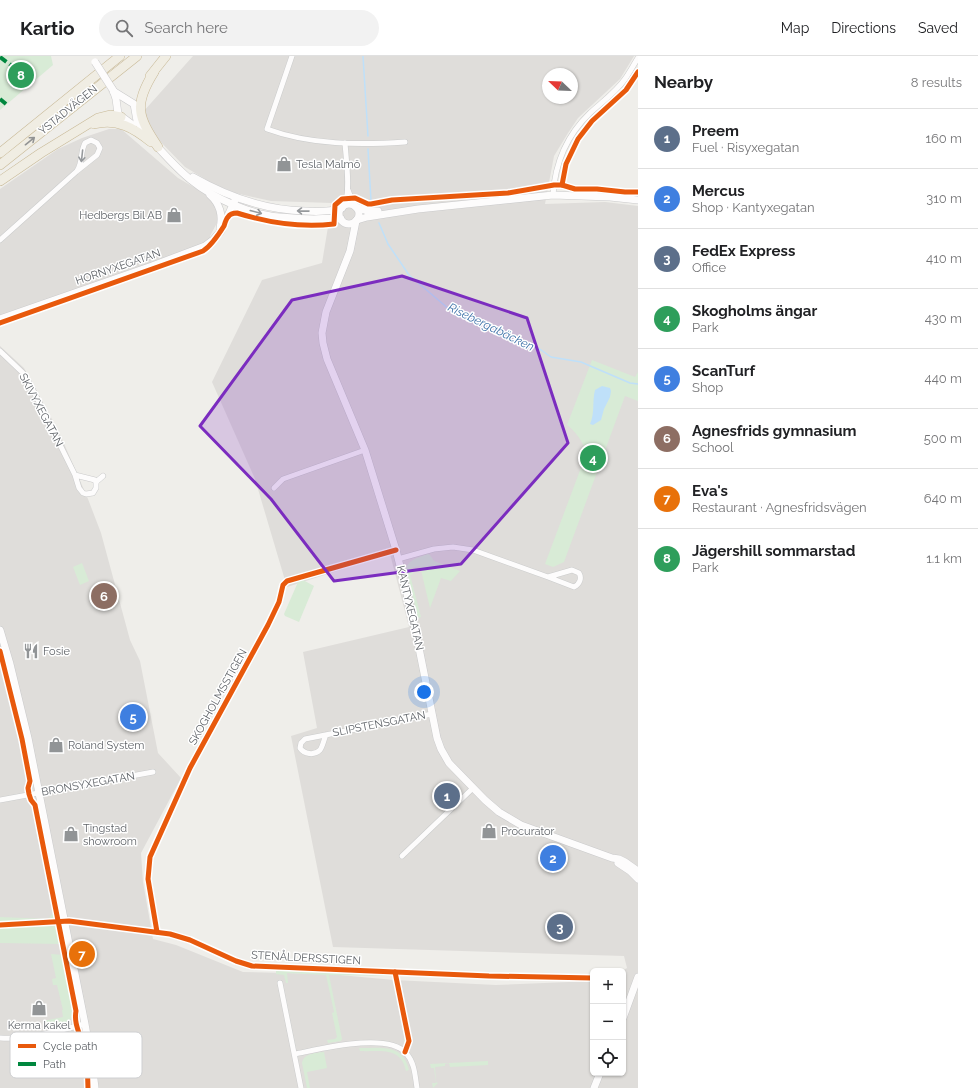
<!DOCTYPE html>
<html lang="en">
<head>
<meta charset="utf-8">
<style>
  body { margin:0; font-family:Raleway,sans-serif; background:#f2f2f2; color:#202124 }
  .controls { position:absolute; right:12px; bottom:12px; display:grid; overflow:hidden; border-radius:6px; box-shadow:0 1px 3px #0004 }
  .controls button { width:36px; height:36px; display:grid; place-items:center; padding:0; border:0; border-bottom:1px solid #e0e0e0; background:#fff; color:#202124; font:20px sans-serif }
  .compass { position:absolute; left:542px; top:12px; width:36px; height:36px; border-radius:50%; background:#fff; box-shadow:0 1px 3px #0004; rotate:293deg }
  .you { position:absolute; left:424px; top:636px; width:14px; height:14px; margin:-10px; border:3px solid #fff; border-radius:50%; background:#1a73e8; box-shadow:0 0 0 6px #1a73e833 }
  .badge { display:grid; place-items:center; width:26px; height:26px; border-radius:50%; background:#919496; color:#fff; font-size:13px; font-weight:700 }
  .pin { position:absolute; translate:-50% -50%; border:2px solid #fff; box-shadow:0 1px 4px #0006 }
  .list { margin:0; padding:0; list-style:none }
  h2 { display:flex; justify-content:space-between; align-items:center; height:52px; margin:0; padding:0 16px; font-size:17px }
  h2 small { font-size:13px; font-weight:400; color:#757577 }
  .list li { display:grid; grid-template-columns:26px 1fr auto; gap:12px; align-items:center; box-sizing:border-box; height:60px; padding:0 16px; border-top:1px solid #e0e0e0 }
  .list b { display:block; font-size:15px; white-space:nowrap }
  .list p { margin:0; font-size:13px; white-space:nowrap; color:#757577 }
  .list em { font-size:13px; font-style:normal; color:#757577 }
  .icon { flex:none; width:22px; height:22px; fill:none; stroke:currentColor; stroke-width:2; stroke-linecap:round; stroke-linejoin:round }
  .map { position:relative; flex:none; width:638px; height:1032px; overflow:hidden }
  header { display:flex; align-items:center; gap:24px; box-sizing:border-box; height:56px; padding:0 20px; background:#fff; border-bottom:1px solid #e0e0e0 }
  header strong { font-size:19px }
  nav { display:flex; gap:22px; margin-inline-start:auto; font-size:14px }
  .search { width:280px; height:36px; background:#f2f2f2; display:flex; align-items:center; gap:10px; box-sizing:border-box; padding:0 14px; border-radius:22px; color:#757577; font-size:15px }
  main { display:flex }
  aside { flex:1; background:#fff }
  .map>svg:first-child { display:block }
  .industrial { fill:#dfddda; fill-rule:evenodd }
  .green { fill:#d8ebd6 }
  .water { fill:#bfe0f9 }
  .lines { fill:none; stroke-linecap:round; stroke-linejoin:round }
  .stream { stroke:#bfe0f9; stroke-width:1.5 }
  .street-casing { stroke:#cbcccc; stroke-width:6 }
  .secondary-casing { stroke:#cacacb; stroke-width:8 }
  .highway-casing { stroke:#c8b996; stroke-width:10 }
  .street { stroke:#fdfcfc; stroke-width:5 }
  .secondary { stroke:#fdfcfc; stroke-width:7 }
  .highway { stroke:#f0ede3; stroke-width:9 }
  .secondary-bridge-casing { stroke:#cacacb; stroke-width:8; stroke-linecap:butt }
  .secondary-bridge { stroke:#fdfcfc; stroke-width:7 }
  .quiet { stroke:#00873e; stroke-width:4; stroke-dasharray:8 4; stroke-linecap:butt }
  .cycleway-casing { stroke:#fff; stroke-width:8 }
  .cycleway { stroke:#e8590c; stroke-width:5 }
  .oneway { stroke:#929393 }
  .oneway2 { stroke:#96999c }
  .marked { fill:#7b2cbf; fill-opacity:0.2; stroke:#7b2cbf; stroke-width:3; stroke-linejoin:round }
  .labels { text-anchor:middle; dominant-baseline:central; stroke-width:3; stroke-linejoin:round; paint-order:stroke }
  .street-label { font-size:11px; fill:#5f6368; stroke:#fff }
  .poi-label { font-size:11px; fill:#5f6368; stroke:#fff; text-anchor:start }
  .water-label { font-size:12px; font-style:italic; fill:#4174aa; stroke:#fff }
  .key { fill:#fff; stroke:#cfd0d2; stroke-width:1 }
  .key-label { font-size:11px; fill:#5f6368 }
</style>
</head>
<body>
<header>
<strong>Kartio</strong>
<div class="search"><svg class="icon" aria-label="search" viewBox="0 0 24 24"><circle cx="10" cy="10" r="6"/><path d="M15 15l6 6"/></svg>Search here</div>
<nav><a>Map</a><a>Directions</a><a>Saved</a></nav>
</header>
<main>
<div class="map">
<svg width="638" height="1032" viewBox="0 0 638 1032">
  <rect width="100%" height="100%" fill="#efeeea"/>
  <g class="industrial">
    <path d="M 193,0 L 634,0 L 620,23 L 578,62 L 568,77 L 554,100 L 545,148 L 605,146 L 638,150 L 638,1032 L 0,1032 L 0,290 L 24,312 L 59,376 L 88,443 L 101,477 L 130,584 L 140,605 L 158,697 L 181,722 L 141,797 L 143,826 L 153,883 L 176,889 L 243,916 L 329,918 L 394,924 L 496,929 L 593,925 L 593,1017 L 623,1017 L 622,915 L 627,912 L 624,900 L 333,891 L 291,680 L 317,672 L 303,596 L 409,571 L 390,498 L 287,531 L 255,423 L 212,326 L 262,224 L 322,207 L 332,147 L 271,145 L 235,137 L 212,127 L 185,111 L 153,78 L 143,56 ZM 548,18 L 572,18 L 572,42 L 548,42 Z"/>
    <polygon points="109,73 121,73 178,122 204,137 211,144 218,155 218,165 210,180 212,191 201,198 186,204 0,267 0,133 58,93 82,82"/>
  </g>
  <g class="green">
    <polygon points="0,0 51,0 53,9 0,54"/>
    <path d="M 592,304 L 635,321 L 638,316 L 638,345 L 625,340 L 564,506 L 553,511 L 545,508 L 582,409 C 583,405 585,400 585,396 C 585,387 574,374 567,369 Z"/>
    <path d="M 428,498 L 430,499 L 434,505 L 460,515 L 451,525 L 441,522 L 430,552 L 420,510 L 411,512 L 413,518 L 410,519 L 421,561 L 418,562 L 406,512 C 409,503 420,501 428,498 Z"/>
    <polygon points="82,507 89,525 80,529 73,511"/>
    <polygon points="303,524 314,530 299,566 285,560 284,558 298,526"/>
    <polygon points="55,855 61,888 0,887 0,861 48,863"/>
    <path d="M 51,898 L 64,899 L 74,958 C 70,969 54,969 44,971 L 43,965 L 63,961 L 62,954 L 63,954 L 57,929 L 53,929 L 52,923 L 56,922 Z"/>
    <polygon points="276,913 394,917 407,989 406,991 404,989 404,982 405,982 393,920 329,919 342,983 341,985 328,987 327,984 335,983 337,981 332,957 334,956 326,919 287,917 288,927 286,927 284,919 276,918"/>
    <path d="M 359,992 C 381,992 403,987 409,1014 L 406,1015 C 401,990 380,996 360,995 Z"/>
    <path d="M 324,996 L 327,1012 L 307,1016 L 310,1032 L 307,1032 L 302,1007 C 304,997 315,997 324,996 Z"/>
    <polygon points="488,1005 488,1009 450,1011 449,1007 445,1008 445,1010 435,1011 436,1026 438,1027 433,1032 432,1027 436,1027 434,1012 431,1012 430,1008"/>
  </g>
  <path class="water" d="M 602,330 L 610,332 L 611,335 L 610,341 L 604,353 L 601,364 L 593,369 L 590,368 C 595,358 592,345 595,334 Z"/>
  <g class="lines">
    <g class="stream">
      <polyline points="363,0 368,80"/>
      <polyline points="368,93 371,145"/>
      <polyline points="379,167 388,188 409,219 450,254 495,271 541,294 551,301 581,306 630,327 638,328"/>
    </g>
    <defs>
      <g id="street">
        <path d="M 292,0 L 267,73 C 310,89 360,89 405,86"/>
        <polyline points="348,134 354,150"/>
        <path d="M 553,139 C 555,108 567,79 590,57 C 602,46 616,36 625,23 C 630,16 634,8 638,2"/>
        <path d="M 344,150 C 351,138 346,102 345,87"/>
        <path d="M 0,184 L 77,115 L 97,99 L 100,92 L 97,87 L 91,84 L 85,87 C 80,96 83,106 77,115"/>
        <polyline points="0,295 23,317 30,328 75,419 79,432 83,437 86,438 93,437 96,432 96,426 95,424 75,419"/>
        <polyline points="96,426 103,420"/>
        <polyline points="274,432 283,423 365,394"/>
        <path d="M 398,503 L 434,493 L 453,491 L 473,494 L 548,521 L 572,514 L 579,517 C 582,522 580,528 574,531 L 548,521"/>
        <path d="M 326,679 C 324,683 323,690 320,694 C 314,700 304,698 300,692 L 301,687 L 305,683 L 432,658"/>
        <polyline points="0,744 153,716"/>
        <polyline points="402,800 473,732"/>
        <polyline points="280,927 301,1032"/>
        <path d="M 0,982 C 29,984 57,975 85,968"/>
        <path d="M 295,998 C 321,993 387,976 406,997 C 415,1007 415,1020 417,1032"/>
      </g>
      <g id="secondary">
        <polyline points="113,34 116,43 118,58 133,69"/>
        <polyline points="113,35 134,48 137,65 146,78"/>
        <path d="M 154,87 C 166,100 177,113 191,124 C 213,142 251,159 280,161 C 291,162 303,163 314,163 C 323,163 332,161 341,163"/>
        <path d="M 193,121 C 228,141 264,154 305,155 C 318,156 329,156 342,152"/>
        <path d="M 210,139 C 220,148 223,159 220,172"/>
        <circle cx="349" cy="158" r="10"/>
        <polyline points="356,151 367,155 378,155"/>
        <polyline points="357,164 367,161 418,153 553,139 610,141 638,144"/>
        <polyline points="356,165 350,195 326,256 322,277 323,287 327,303 365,394 396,494 413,562 437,682 441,693 449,707 485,744 499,756 521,769 612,802 619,803 625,806 638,815"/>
        <polyline points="0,263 152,210 205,190 213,184 221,175 236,142"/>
        <polyline points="0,574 10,608 28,682 85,968 92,1007 95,1032"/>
        <polyline points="618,807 630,815 638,823"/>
        <polyline points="623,962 638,921"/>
        <polyline points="594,1032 600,1017"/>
      </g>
      <g id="highway">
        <path d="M 154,16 C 133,49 138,61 158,91"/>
        <polyline points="150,20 166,0"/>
        <path d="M 94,68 C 117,62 134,72 151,86"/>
        <polyline points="0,97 120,0"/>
        <polyline points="0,109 137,0"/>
        <polyline points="0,125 41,97 98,62 110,59 121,61"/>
      </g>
    </defs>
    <use href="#street" class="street-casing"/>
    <use href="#secondary" class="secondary-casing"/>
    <use href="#highway" class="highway-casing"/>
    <use href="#street" class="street"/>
    <use href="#secondary" class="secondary"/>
    <use href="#highway" class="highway"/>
    <defs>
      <polyline id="secondary-bridge" points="95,6 113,34"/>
    </defs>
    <use href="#secondary-bridge" class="secondary-bridge-casing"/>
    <use href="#secondary-bridge" class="secondary-bridge"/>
    <g class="quiet">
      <polyline points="0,1 32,25"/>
      <polyline points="0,43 6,48"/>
    </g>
    <defs>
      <g id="cycleway">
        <polyline points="562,129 566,108 578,83 592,65 626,34 638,16"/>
        <path d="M 0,267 L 203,195 C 211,190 219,178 224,170 C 225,167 226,163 228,161 C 230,158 234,157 237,157 C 269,167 300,172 334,168 L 335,149 L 342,143 L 355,142 L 368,148 L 371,148 L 392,144 L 508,137 L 554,129 L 562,129 L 575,133 L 597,133 L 625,136 L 638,136"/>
        <path d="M 0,595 L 22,683 L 30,725 L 28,732 L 29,738 L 31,744 L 35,749 L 76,955 C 74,965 78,974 81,983 C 86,994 88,1019 88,1032"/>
        <polyline points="0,869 69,865 170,878 190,884 236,905 252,910 489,920 593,922"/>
        <polyline points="157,876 148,823 150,801 190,712 268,569 279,546 283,529 287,525 396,494"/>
        <polyline points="395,916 409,985 405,996"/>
      </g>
    </defs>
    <use href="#cycleway" class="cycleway-casing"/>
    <use href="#cycleway" class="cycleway"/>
  </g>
  <defs><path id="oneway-shaft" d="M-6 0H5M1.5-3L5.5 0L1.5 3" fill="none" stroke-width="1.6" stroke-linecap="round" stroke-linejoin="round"/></defs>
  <use class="oneway" href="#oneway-shaft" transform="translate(30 85) rotate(-39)"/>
  <g class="oneway2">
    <use href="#oneway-shaft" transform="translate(82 100) rotate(96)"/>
    <use href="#oneway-shaft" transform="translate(303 155) rotate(-179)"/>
    <use href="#oneway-shaft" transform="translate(256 156) rotate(15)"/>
  </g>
  <path class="marked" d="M 402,220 L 527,262 L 568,387 L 461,508 L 334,525 L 271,443 L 200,370 L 292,244 Z"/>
  <defs>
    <symbol id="shop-bare" viewBox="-9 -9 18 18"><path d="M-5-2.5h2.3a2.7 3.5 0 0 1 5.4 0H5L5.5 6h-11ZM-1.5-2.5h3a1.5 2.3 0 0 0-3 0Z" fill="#919496" stroke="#fff" stroke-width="2.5" paint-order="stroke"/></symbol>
    <symbol id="restaurant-bare" viewBox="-9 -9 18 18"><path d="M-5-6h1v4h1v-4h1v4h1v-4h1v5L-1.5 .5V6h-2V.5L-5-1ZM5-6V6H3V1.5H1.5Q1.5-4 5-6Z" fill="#919496" stroke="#fff" stroke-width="2.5" paint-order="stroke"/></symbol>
  </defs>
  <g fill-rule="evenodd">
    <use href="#shop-bare" x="273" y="97" width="22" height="22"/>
    <use href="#shop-bare" x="163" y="148" width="22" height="22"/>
    <use href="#restaurant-bare" x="20" y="584" width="22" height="22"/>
    <use href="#shop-bare" x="45" y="678" width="22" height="22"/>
    <use href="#shop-bare" x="478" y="764" width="22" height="22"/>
    <use href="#shop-bare" x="60" y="767" width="22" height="22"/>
    <use href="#shop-bare" x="28" y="941" width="22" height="22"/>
  </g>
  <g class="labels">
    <g class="street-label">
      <text transform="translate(68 54) rotate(-39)">YSTADVÄGEN</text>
      <text transform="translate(118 211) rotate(-19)">HORNYXEGATAN</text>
      <text transform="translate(41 354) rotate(62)">SKIVYXEGATAN</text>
      <text transform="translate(410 552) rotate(77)">KANTYXEGATAN</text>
      <text transform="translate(218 641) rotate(-61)">SKOGHOLMSSTIGEN</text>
      <text transform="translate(379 668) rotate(-11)">SLIPSTENSGATAN</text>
      <text transform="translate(88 728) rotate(-10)">BRONSYXEGATAN</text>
      <text transform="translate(306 902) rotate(3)">STENÅLDERSSTIGEN</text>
    </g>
    <g class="poi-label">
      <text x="296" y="108">Tesla Malmö</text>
      <text x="162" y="159" text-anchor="end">Hedbergs Bil AB</text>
      <text x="43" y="595">Fosie</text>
      <text x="68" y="689">Roland System</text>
      <text x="83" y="772">Tingstad<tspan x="83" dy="13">showroom</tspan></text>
      <text x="501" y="775">Procurator</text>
      <text x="39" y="969" text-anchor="middle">Kerma kakel</text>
    </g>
    <g class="water-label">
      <text transform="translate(491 271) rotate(26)">Risebergabäcken</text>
    </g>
  </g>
  <rect x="10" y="976" width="132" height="46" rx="6" class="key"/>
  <rect x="18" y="988" width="18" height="4" fill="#e8590c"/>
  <rect x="18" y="1006" width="18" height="4" fill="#00873e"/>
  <g class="key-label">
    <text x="43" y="994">Cycle path</text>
    <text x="43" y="1012">Path</text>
  </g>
</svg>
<div class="controls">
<button>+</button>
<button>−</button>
<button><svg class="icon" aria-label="locate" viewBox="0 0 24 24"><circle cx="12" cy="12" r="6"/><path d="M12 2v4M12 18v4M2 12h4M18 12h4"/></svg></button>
</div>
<svg class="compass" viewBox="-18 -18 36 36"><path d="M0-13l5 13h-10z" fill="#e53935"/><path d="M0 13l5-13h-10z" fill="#757577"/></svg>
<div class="you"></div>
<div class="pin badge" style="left:447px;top:740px;background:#5c6f8a">1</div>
<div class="pin badge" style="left:553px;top:802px;background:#3f7fe0">2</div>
<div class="pin badge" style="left:560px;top:871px;background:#5c6f8a">3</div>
<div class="pin badge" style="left:593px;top:402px;background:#2e9e5b">4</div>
<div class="pin badge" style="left:133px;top:661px;background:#3f7fe0">5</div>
<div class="pin badge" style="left:104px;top:540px;background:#8d6e63">6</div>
<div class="pin badge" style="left:82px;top:898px;background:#e8710a">7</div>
<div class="pin badge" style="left:21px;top:19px;background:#2e9e5b">8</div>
</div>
<aside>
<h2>Nearby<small>8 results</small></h2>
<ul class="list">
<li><span class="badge" style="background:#5c6f8a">1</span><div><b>Preem</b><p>Fuel · Risyxegatan</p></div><em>160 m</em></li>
<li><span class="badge" style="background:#3f7fe0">2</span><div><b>Mercus</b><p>Shop · Kantyxegatan</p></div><em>310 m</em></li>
<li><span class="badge" style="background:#5c6f8a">3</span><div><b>FedEx Express</b><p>Office</p></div><em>410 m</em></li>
<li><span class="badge" style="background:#2e9e5b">4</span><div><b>Skogholms ängar</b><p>Park</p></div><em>430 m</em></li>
<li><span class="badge" style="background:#3f7fe0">5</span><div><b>ScanTurf</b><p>Shop</p></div><em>440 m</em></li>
<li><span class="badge" style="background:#8d6e63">6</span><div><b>Agnesfrids gymnasium</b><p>School</p></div><em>500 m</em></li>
<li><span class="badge" style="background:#e8710a">7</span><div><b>Eva's</b><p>Restaurant · Agnesfridsvägen</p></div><em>640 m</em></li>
<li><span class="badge" style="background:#2e9e5b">8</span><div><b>Jägershill sommarstad</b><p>Park</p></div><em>1.1 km</em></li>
</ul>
</aside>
</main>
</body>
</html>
